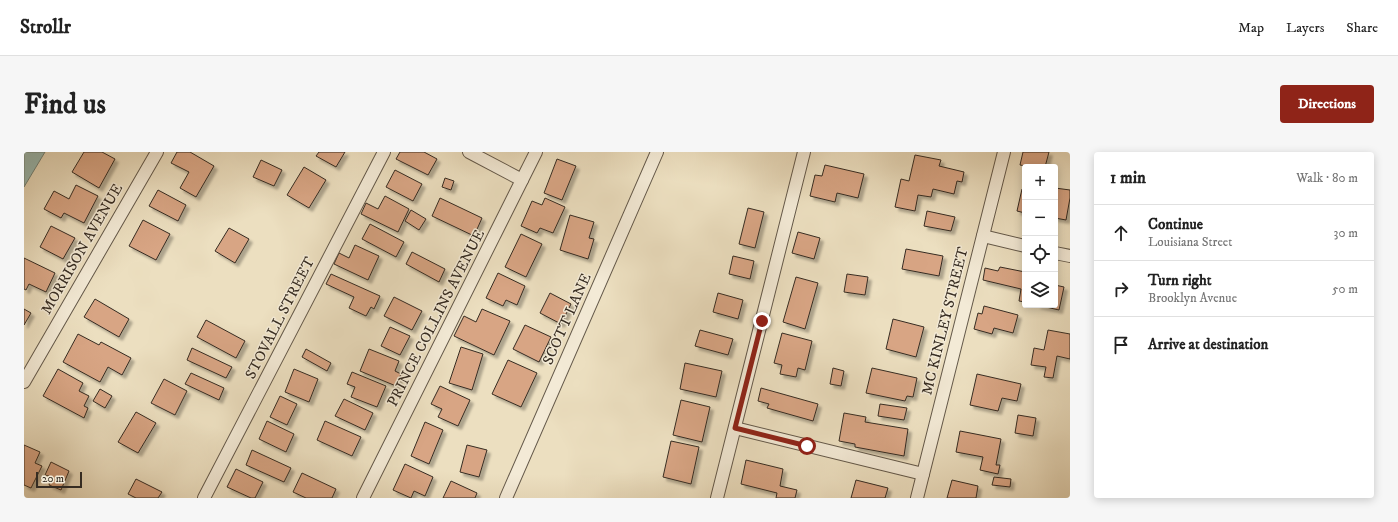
<!DOCTYPE html>
<html lang="en">
<head>
<meta charset="utf-8">
<style>
  body { margin:0; font-family:"IM FELL DW Pica",serif; background:#f6f6f6; color:#222 }
  .controls { position:absolute; right:12px; top:12px; display:grid; overflow:hidden; border-radius:4px; box-shadow:0 2px 10px #0003 }
  .controls button { width:36px; height:36px; display:grid; place-items:center; padding:0; border:0; border-bottom:1px solid #e0e0e0; background:#fff; color:#222; font:20px sans-serif }
  .scale { position:absolute; left:12px; bottom:10px; width:46px; box-sizing:border-box; padding-left:4px; border:2px solid #362c22; border-top:0; font-size:11px; line-height:14px; white-space:nowrap; color:#362c22; -webkit-text-stroke:3px #f3ead6; paint-order:stroke }
  .stop { position:absolute; width:12px; height:12px; margin:-9px; border:3px solid #8f2418; border-radius:50%; background:#fff }
  .stop.end { background:#8f2418; border-color:#fff; box-shadow:0 1px 4px #0008 }
  .list { margin:0; padding:0; list-style:none }
  h2 { display:flex; justify-content:space-between; align-items:center; height:52px; margin:0; padding:0 16px; font-size:17px }
  h2 small { font-size:13px; font-weight:400; color:#767676 }
  .list li { display:grid; grid-template-columns:26px 1fr auto; gap:12px; align-items:center; box-sizing:border-box; height:56px; padding:0 16px; border-top:1px solid #e0e0e0 }
  .list b { display:block; font-size:15px; white-space:nowrap }
  .list p { margin:0; font-size:13px; white-space:nowrap; color:#767676 }
  .list em { font-size:13px; font-style:normal; color:#767676 }
  .icon { flex:none; width:22px; height:22px; fill:none; stroke:currentColor; stroke-width:2; stroke-linecap:round; stroke-linejoin:round }
  .map { position:relative; flex:none; width:1046px; height:346px; overflow:hidden; border-radius:4px }
  header { display:flex; align-items:center; gap:24px; box-sizing:border-box; height:56px; padding:0 20px; background:#fff; border-bottom:1px solid #e0e0e0 }
  header strong { font-size:19px }
  nav { display:flex; gap:22px; margin-inline-start:auto; font-size:14px }
  .intro { display:flex; align-items:center; justify-content:space-between; box-sizing:border-box; height:96px; padding:0 24px }
  h1 { margin:0; font-size:28px }
  .button { padding:10px 18px; border-radius:4px; background:#8f2418; color:#fff; font-size:14px; font-weight:700 }
  main { display:flex; gap:24px; padding:0 24px }
  aside { flex:1; background:#fff; border-radius:4px; box-shadow:0 2px 10px #0003 }
  .map>svg:first-child { display:block }
  .water { fill:#99bcb5; stroke:#71827a }
  .building { fill:#d8a584; stroke:#362c22; filter:url(#shadow) }
  .lines { fill:none; stroke-linecap:round; stroke-linejoin:round }
  .minor-casing { stroke:#64594a; stroke-width:14 }
  .minor { stroke:#f3ead6; stroke-width:12 }
  .route { stroke:#8f2418; stroke-width:5 }
  .labels { text-anchor:middle; dominant-baseline:central; stroke-width:3; stroke-linejoin:round; paint-order:stroke }
  .street-label { font-size:15px; fill:#362c22; stroke:#f3ead6 }
</style>
</head>
<body>
<header>
<strong>Strollr</strong>
<nav><a>Map</a><a>Layers</a><a>Share</a></nav>
</header>
<div class="intro"><h1>Find us</h1><a class="button">Directions</a></div>
<main>
<div class="map">
<svg width="1046" height="346" viewBox="0 0 1046 346">
  <defs>
    <filter id="shadow"><feDropShadow dx="3.5" dy="3.5" stdDeviation="1" flood-color="#0004"/></filter>
  </defs>
  <rect width="100%" height="100%" fill="#ecdfc0"/>
  <filter id="stains"><feTurbulence type="fractalNoise" baseFrequency=".005" numOctaves="4"/><feColorMatrix values="0 0 0 0 .2 0 0 0 0 .09 0 0 0 0 .02 0 0 0 .5 -.17"/></filter>
  <radialGradient id="worn" r=".72"><stop offset=".6" stop-color="#630" stop-opacity="0"/><stop offset="1" stop-color="#630" stop-opacity=".3"/></radialGradient>
  <polygon class="water" points="0,0 21,0 0,35"/>
  <g class="building">
    <polygon points="60,0 78,0 91,7 75,36 48,20"/>
    <polygon points="153,0 166,0 190,14 172,45 156,36 165,20 147,11"/>
    <polygon points="295,0 321,0 312,15 292,4"/>
    <polygon points="376,0 400,0 413,7 404,23 372,7"/>
    <polygon points="999,0 1025,0 1021,15 1007,15 996,13"/>
    <polygon points="891,3 917,8 915,14 940,20 938,30 933,29 930,42 909,37 907,45 894,43 891,59 871,55 877,27 885,29"/>
    <polygon points="533,7 552,14 538,48 520,41"/>
    <polygon points="237,8 258,18 250,34 229,25"/>
    <polygon points="801,13 840,22 834,46 813,41 811,50 786,44 791,23 798,24"/>
    <polygon points="280,15 302,28 285,56 263,43"/>
    <polygon points="371,18 398,32 389,49 362,35"/>
    <polygon points="421,26 430,29 427,38 418,35"/>
    <polygon points="52,33 74,44 60,71 40,61 37,66 20,57 30,39 45,47"/>
    <polygon points="1031,36 1046,38 1046,46 1042,68 1031,66"/>
    <polygon points="998,37 1001,38 1001,61 993,59"/>
    <polygon points="134,38 162,53 154,69 125,54"/>
    <polygon points="361,44 385,57 374,80 337,62 342,51 354,57"/>
    <polygon points="416,46 458,66 450,84 408,64"/>
    <polygon points="521,46 541,55 529,81 516,76 513,81 497,74 508,49 518,53"/>
    <polygon points="724,56 740,60 731,96 715,92"/>
    <polygon points="387,58 402,67 395,78 381,69"/>
    <polygon points="903,59 931,65 927,79 900,74"/>
    <polygon points="546,63 570,70 565,86 570,87 564,107 536,98"/>
    <polygon points="119,68 146,82 132,108 105,94"/>
    <polygon points="346,72 380,90 372,105 338,87"/>
    <polygon points="27,74 51,86 39,107 16,95"/>
    <polygon points="205,76 225,87 211,111 191,99"/>
    <polygon points="774,80 796,86 790,107 768,101"/>
    <polygon points="497,82 518,92 502,125 481,115"/>
    <polygon points="331,93 355,104 344,128 310,112 315,101 325,106"/>
    <polygon points="882,97 919,104 915,124 878,117"/>
    <polygon points="388,100 421,117 415,130 382,112"/>
    <polygon points="709,104 730,109 726,127 705,122"/>
    <polygon points="0,106 31,121 22,140 5,132 2,138 0,137"/>
    <polygon points="976,115 1001,120 1000,126 1001,127 1001,150 995,149 997,137 959,128 961,116 974,119"/>
    <polygon points="474,121 501,134 493,153 482,148 479,154 462,146"/>
    <polygon points="307,122 356,144 350,157 347,155 342,164 325,156 330,145 302,132"/>
    <polygon points="823,122 844,125 841,143 820,140"/>
    <polygon points="772,125 794,131 781,177 759,170"/>
    <polygon points="1031,133 1040,135 1035,158 1013,153 1031,153"/>
    <polygon points="526,141 547,152 537,172 516,161"/>
    <polygon points="694,141 719,148 714,167 689,160"/>
    <polygon points="370,145 398,159 388,178 360,164"/>
    <polygon points="71,147 105,167 95,185 60,165"/>
    <polygon points="960,154 994,163 989,181 970,176 968,182 950,177 954,161 958,162"/>
    <polygon points="0,157 7,161 0,173"/>
    <polygon points="458,157 486,169 470,203 430,184 440,164 452,170"/>
    <polygon points="869,167 900,175 892,205 862,197"/>
    <polygon points="182,168 221,189 212,206 173,185"/>
    <polygon points="501,173 527,185 515,210 489,197"/>
    <polygon points="366,175 386,184 376,203 357,194"/>
    <polygon points="676,178 709,187 704,203 671,194"/>
    <polygon points="1024,178 1046,182 1046,207 1033,204 1029,226 1020,225 1022,215 1007,213 1010,196 1020,198"/>
    <polygon points="758,181 788,189 781,218 774,216 772,225 756,222 758,213 750,211"/>
    <polygon points="54,182 75,193 77,190 107,206 98,223 84,215 76,230 39,210"/>
    <polygon points="437,195 459,202 448,238 425,231"/>
    <polygon points="168,196 208,215 202,226 163,208"/>
    <polygon points="282,197 307,211 303,219 278,205"/>
    <polygon points="345,197 375,209 371,219 377,222 372,234 336,219"/>
    <polygon points="484,208 513,221 497,255 468,242"/>
    <polygon points="661,211 698,219 692,245 656,237"/>
    <polygon points="809,216 820,219 817,234 806,232"/>
    <polygon points="848,216 893,226 889,245 883,244 881,249 842,241"/>
    <polygon points="34,217 59,231 55,239 65,244 60,254 64,256 60,266 19,244"/>
    <polygon points="270,217 294,227 285,250 261,240"/>
    <polygon points="328,220 362,234 353,255 327,245 331,235 323,232"/>
    <polygon points="167,221 200,236 195,248 161,232"/>
    <polygon points="953,222 997,232 993,249 978,246 974,259 946,253"/>
    <polygon points="140,227 163,239 151,263 127,251"/>
    <polygon points="416,234 446,248 434,274 414,265 418,257 407,252"/>
    <polygon points="737,236 794,252 789,269 743,256 745,252 734,249"/>
    <polygon points="76,237 88,244 81,256 69,249"/>
    <polygon points="256,244 273,252 263,273 246,265"/>
    <polygon points="320,247 349,261 341,278 311,264"/>
    <polygon points="657,248 686,255 678,290 649,283"/>
    <polygon points="856,252 883,256 880,268 854,264"/>
    <polygon points="112,260 132,271 114,301 94,290"/>
    <polygon points="820,261 842,265 841,270 884,277 880,304 831,295 831,292 815,289"/>
    <polygon points="994,263 1012,266 1009,284 991,281"/>
    <polygon points="243,269 270,282 262,300 235,287"/>
    <polygon points="301,269 337,285 328,304 293,288"/>
    <polygon points="401,270 419,278 405,312 387,304"/>
    <polygon points="936,279 977,287 972,313 976,313 974,322 956,318 959,305 932,300"/>
    <polygon points="647,289 675,295 667,332 639,325"/>
    <polygon points="0,293 16,300 11,311 18,314 7,336 0,333"/>
    <polygon points="443,293 463,298 455,325 436,320"/>
    <polygon points="228,298 267,316 260,330 222,313"/>
    <polygon points="722,308 759,317 756,334 773,338 771,346 752,346 753,341 717,332"/>
    <polygon points="27,310 45,319 37,338 25,333 28,325 21,323"/>
    <polygon points="381,312 409,325 401,344 390,339 387,346 369,338"/>
    <polygon points="212,317 239,330 231,346 227,346 203,335"/>
    <polygon points="278,321 312,337 308,346 282,346 269,340"/>
    <polygon points="970,325 987,327 986,335 968,333"/>
    <polygon points="112,327 138,340 134,346 112,346 104,342"/>
    <polygon points="832,328 864,336 861,346 827,346"/>
    <polygon points="928,328 954,334 952,346 923,346"/>
    <polygon points="427,329 453,341 451,346 419,346"/>
  </g>
  <g class="lines">
    <defs>
      <g id="minor">
        <polyline points="445,0 498,28"/>
        <polyline points="959,84 1001,94"/>
        <polyline points="1031,101 1046,104"/>
        <polyline points="0,230 133,0"/>
        <polyline points="711,276 899,322"/>
        <polyline points="180,346 360,0"/>
        <polyline points="339,346 512,0"/>
        <polyline points="482,346 633,0"/>
        <polyline points="693,346 780,0"/>
        <polyline points="893,346 980,0"/>
      </g>
    </defs>
    <use href="#minor" class="minor-casing"/>
    <use href="#minor" class="minor"/>
  </g>
  <g class="lines">
    <polyline class="route" points="738,169 711,276 783,294"/>
  </g>
  <g class="labels">
    <g class="street-label">
      <text transform="translate(58 97) rotate(-60)">MORRISON AVENUE</text>
      <text transform="translate(256 166) rotate(-63)">STOVALL STREET</text>
      <text transform="translate(412 166) rotate(-63)">PRINCE COLLINS AVENUE</text>
      <text transform="translate(543 167) rotate(-66)">SCOTT LANE</text>
      <text transform="translate(921 169) rotate(-76)">MC KINLEY STREET</text>
    </g>
  </g>
  <rect width="100%" height="100%" filter="url(#stains)"/>
  <rect width="100%" height="100%" fill="url(#worn)"/>
</svg>
<div class="controls">
<button>+</button>
<button>−</button>
<button><svg class="icon" aria-label="locate" viewBox="0 0 24 24"><circle cx="12" cy="12" r="6"/><path d="M12 2v4M12 18v4M2 12h4M18 12h4"/></svg></button>
<button><svg class="icon" aria-label="layers" viewBox="0 0 24 24"><path d="M12 4l9 5-9 5-9-5zM3 14l9 5 9-5"/></svg></button>
</div>
<div class="scale">20 m</div>
<div class="stop" style="left:783px;top:294px"></div>
<div class="stop end" style="left:738px;top:169px"></div>
</div>
<aside>
<h2>1 min<small>Walk · 80 m</small></h2>
<ul class="list">
<li><svg class="icon" aria-label="ahead" viewBox="0 0 24 24"><path d="M12 20V5M6 11l6-6 6 6"/></svg><div><b>Continue</b><p>Louisiana Street</p></div><em>30 m</em></li>
<li><svg class="icon" aria-label="right" viewBox="0 0 24 24"><path d="M7 20v-9h11M14 6l5 5-5 5"/></svg><div><b>Turn right</b><p>Brooklyn Avenue</p></div><em>50 m</em></li>
<li><svg class="icon" aria-label="arrive" viewBox="0 0 24 24"><path d="M6 21V4h12l-3 4 3 4H6"/></svg><div><b>Arrive at destination</b></div></li>
</ul>
</aside>
</main>
</body>
</html>
